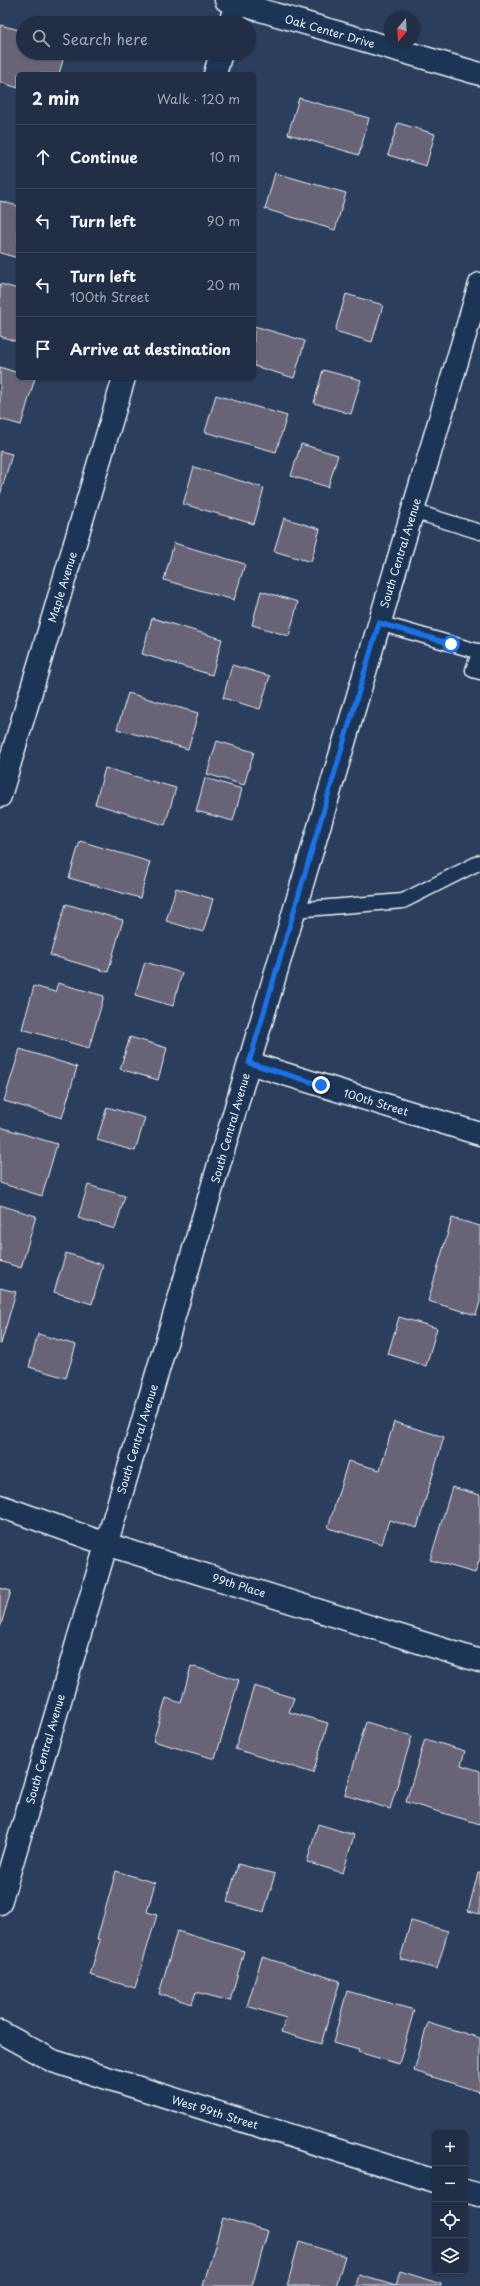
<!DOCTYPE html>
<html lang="en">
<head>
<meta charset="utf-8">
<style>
  body { margin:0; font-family:"Playpen Sans",sans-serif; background:#2d3a51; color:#f1f3f6 }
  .controls { position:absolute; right:12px; bottom:12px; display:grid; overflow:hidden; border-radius:6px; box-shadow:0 1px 3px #0004 }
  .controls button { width:36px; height:36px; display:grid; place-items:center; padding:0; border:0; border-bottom:1px solid #3e4a5f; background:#212e46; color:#f1f3f6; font:20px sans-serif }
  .compass { position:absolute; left:384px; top:12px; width:36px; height:36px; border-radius:50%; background:#212e46; box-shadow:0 1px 3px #0004; rotate:198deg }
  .stop { position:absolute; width:12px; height:12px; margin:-9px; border:3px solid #1a73e8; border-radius:50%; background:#fff }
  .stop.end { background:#1a73e8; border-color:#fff; box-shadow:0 1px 4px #0008 }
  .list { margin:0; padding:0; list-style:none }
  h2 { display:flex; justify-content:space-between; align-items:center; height:52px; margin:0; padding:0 16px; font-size:17px }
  h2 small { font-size:13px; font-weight:400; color:#a2a8b3 }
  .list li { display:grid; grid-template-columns:26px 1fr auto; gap:12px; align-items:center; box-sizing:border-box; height:64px; padding:0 16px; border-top:1px solid #3e4a5f }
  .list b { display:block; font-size:15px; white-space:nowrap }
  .list p { margin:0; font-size:13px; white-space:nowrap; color:#a2a8b3 }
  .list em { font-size:13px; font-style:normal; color:#a2a8b3 }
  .icon { flex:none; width:22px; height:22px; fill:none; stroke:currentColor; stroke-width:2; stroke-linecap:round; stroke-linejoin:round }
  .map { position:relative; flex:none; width:480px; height:2286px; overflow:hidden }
  .search { position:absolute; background:#212e46; box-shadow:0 1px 3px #0004; left:16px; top:16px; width:240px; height:44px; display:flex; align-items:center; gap:10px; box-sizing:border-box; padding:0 14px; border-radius:22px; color:#a2a8b3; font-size:15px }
  .panel { position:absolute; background:#212e46; box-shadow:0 1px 3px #0004; left:16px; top:72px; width:240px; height:308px; border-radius:6px }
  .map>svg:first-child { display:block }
  .building { fill:#696477; stroke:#e8f1f8 }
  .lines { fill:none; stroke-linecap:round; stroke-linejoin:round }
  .lane-casing { stroke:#e8f1f8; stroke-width:17 }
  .street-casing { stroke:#e8f1f8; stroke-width:25 }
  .secondary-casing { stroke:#e8f1f8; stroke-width:25 }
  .lane { stroke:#1d3557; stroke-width:14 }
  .street { stroke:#1d3557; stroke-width:22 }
  .secondary { stroke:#1d3557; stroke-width:22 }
  .route { stroke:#1a73e8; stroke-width:5 }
  .labels { text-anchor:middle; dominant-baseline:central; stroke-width:4; stroke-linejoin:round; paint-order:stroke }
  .street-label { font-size:11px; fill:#e8f1f8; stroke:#1d3557 }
</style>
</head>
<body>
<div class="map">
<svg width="480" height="2286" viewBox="0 0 480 2286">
  <rect width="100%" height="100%" fill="#2c3e5d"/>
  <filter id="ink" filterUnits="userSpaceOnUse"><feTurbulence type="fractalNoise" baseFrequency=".025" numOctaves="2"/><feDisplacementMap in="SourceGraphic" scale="8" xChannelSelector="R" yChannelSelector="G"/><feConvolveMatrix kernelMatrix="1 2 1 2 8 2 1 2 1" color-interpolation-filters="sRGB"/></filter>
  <g filter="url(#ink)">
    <g class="building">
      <polygon points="0,25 23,31 23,53 65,53 59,74 18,74 18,88 0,82"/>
      <polygon points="299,98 369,118 359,155 288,134"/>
      <polygon points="398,123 435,134 426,166 388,155"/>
      <polygon points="275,173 346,193 335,230 265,209"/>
      <polygon points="0,201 18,206 18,258 0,253"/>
      <polygon points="0,284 18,289 18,342 0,336"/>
      <polygon points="346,294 383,305 372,342 335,331"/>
      <polygon points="254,326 305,341 294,378 254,366"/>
      <polygon points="0,367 18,373 18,378 35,378 21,425 0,419"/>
      <polygon points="323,370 361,380 351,414 314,403"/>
      <polygon points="216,395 287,416 276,452 205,432"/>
      <polygon points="301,444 338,455 328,487 291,476"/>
      <polygon points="0,451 12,454 0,495"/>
      <polygon points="194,467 264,488 254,524 183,504"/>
      <polygon points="284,518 320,529 311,562 274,551"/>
      <polygon points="174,543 245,564 234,600 164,580"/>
      <polygon points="261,591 298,602 289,636 252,625"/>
      <polygon points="152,618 222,639 212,675 142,654"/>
      <polygon points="232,665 270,676 260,709 223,698"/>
      <polygon points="128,693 198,713 188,749 117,729"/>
      <polygon points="217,741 254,752 244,785 207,774"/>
      <polygon points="105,768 176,788 165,825 95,804"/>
      <polygon points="205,778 242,789 233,821 196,811"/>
      <polygon points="80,841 150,862 140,898 69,878"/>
      <polygon points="176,888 213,899 203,932 166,921"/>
      <polygon points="66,904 123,920 108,972 50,955"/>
      <polygon points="145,962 182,973 173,1006 135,995"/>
      <polygon points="58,983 104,996 89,1048 22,1029 34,986 55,992"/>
      <polygon points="130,1037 167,1048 158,1080 120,1069"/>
      <polygon points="20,1049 77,1067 62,1118 4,1101"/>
      <polygon points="107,1107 145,1118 135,1151 97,1140"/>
      <polygon points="0,1127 57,1144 42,1196 0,1183"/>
      <polygon points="88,1185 125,1196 115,1229 78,1218"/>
      <polygon points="0,1205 36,1216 21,1268 0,1261"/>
      <polygon points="452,1218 480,1226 480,1302 476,1315 428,1301"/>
      <polygon points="66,1253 103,1265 92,1304 54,1292"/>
      <polygon points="0,1288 16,1292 1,1344 0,1344"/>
      <polygon points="399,1317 437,1328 426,1366 388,1354"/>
      <polygon points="38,1334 76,1345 66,1378 29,1367"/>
      <polygon points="394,1422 444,1437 417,1528 389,1520 382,1544 328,1528 348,1461 380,1470"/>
      <polygon points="452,1487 480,1495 480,1558 475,1573 430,1560"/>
      <polygon points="0,1588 11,1591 0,1628"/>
      <polygon points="191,1666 239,1680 215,1759 153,1741 166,1698 181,1703"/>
      <polygon points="254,1686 294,1698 289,1712 328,1723 313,1773 235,1749"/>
      <polygon points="366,1722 412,1736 390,1809 345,1795"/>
      <polygon points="425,1739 465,1751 461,1765 480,1771 480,1824 406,1802"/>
      <polygon points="318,1824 354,1835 343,1873 307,1862"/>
      <polygon points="238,1864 275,1874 264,1912 227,1902"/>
      <polygon points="116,1871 155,1883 147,1912 157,1915 135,1988 90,1975 100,1940 97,1939"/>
      <polygon points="478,1873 480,1873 480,1914 468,1911"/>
      <polygon points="411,1921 448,1931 437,1969 400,1959"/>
      <polygon points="177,1931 244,1951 230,2001 196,1992 192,2004 159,1994"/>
      <polygon points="262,1957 340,1981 321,2044 281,2032 286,2018 247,2006"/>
      <polygon points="347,1991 414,2010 399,2064 358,2052 359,2050 333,2043"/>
      <polygon points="428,2022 480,2038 480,2092 414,2071"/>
      <polygon points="223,2218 268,2231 252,2286 203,2286"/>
      <polygon points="299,2242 345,2256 336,2286 287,2286"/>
      <polygon points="400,2271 441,2284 441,2286 356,2286 359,2275 396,2286"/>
    </g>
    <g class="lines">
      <defs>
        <g id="lane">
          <polyline points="413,511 480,532"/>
          <polyline points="379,623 480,652"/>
          <polyline points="480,651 473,670 480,672"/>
          <polyline points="294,910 403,901 480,862"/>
        </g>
        <g id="street">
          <polyline points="226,0 480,74"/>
          <polyline points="230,23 237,0"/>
          <polyline points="215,74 221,53"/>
          <polyline points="0,796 124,378"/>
          <polyline points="249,1063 480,1134"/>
          <polyline points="0,1506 106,1544 480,1661"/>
          <polyline points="0,2032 53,2061 435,2181"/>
          <polyline points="465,2191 480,2195"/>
        </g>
        <polyline id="secondary" points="0,1903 480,284"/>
      </defs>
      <use href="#lane" class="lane-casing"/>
      <use href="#street" class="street-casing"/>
      <use href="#secondary" class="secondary-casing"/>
      <use href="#lane" class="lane"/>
      <use href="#street" class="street"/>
      <use href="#secondary" class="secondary"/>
    </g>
  </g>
  <g class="lines" filter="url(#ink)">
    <polyline class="route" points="321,1085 249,1063 379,623 451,644"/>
  </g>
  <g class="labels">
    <g class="street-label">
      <text transform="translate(330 31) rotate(16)">Oak Center Drive</text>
      <text transform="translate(400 553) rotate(-73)">South Central Avenue</text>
      <text transform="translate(62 587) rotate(-73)">Maple Avenue</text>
      <text transform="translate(376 1102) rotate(17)">100th Street</text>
      <text transform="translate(230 1128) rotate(-74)">South Central Avenue</text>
      <text transform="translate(137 1439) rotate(-73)">South Central Avenue</text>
      <text transform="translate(239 1585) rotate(17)">99th Place</text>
      <text transform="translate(45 1749) rotate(-74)">South Central Avenue</text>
      <text transform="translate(215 2112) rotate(17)">West 99th Street</text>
    </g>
  </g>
</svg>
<div class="controls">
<button>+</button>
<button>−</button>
<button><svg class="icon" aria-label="locate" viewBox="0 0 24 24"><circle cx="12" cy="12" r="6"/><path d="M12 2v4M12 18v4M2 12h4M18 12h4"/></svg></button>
<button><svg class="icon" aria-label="layers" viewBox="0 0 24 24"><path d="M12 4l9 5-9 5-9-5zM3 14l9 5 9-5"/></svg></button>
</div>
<svg class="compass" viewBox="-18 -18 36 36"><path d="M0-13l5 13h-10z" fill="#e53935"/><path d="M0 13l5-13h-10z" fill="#a2a8b3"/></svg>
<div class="stop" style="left:451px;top:644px"></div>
<div class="stop end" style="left:321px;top:1085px"></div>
<div class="search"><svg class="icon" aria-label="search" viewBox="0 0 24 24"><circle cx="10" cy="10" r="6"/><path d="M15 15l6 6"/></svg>Search here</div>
<section class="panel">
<h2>2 min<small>Walk · 120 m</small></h2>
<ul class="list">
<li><svg class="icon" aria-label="ahead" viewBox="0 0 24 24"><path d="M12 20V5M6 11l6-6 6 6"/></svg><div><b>Continue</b></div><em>10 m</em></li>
<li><svg class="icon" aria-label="left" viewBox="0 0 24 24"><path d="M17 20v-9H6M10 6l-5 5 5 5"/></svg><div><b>Turn left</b></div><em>90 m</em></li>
<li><svg class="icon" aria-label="left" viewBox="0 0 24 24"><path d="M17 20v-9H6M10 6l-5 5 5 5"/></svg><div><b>Turn left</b><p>100th Street</p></div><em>20 m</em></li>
<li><svg class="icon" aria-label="arrive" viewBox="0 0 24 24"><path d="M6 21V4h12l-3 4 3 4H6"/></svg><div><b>Arrive at destination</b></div></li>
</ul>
</section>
</div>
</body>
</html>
